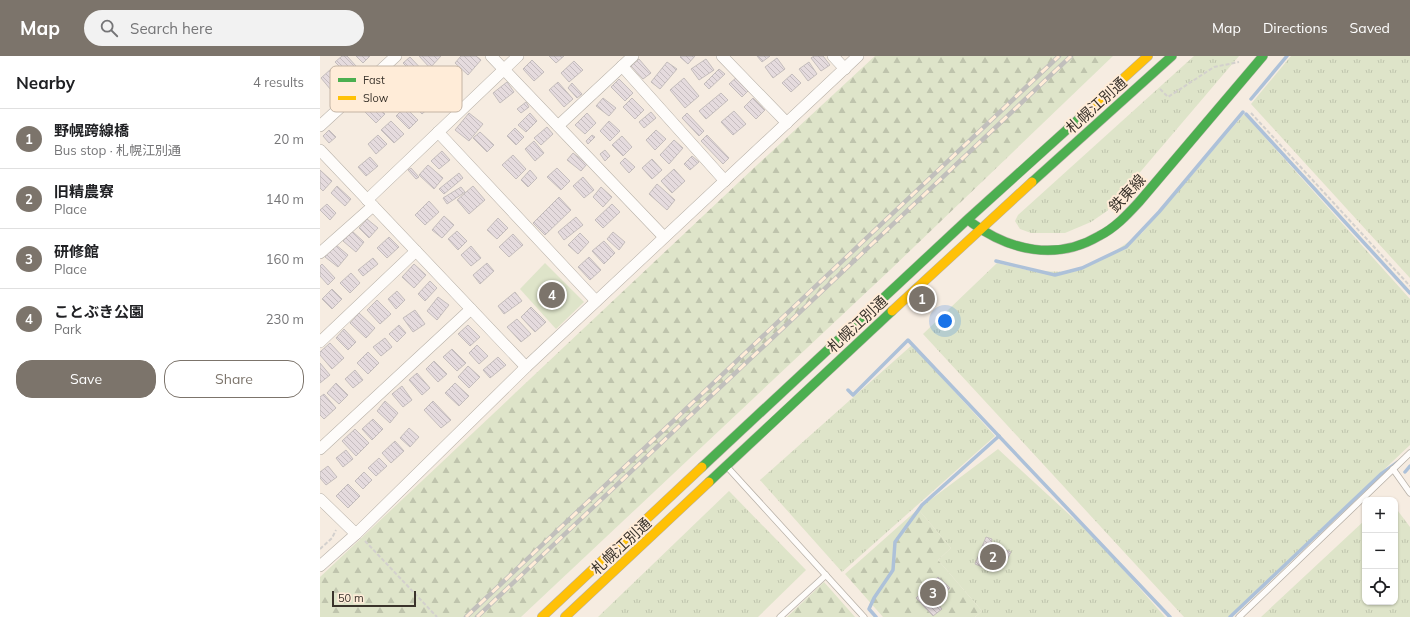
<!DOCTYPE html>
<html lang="en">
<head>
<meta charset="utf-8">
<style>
  body { margin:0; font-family:Mulish,"Noto Sans JP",sans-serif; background:#f2f2f2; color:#202124 }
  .controls { position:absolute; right:12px; bottom:12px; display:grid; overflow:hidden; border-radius:8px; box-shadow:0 1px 3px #0004 }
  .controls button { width:36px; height:36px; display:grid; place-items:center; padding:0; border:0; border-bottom:1px solid #e0e0e0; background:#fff; color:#202124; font:20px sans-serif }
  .scale { position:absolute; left:12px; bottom:10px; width:84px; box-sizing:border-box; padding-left:4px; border:2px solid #3a332b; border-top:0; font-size:11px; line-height:14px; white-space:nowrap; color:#3a332b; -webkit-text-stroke:3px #ffecd8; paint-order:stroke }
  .you { position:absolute; left:625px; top:265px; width:14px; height:14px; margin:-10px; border:3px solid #fff; border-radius:50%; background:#1a73e8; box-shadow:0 0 0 6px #1a73e833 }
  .badge { display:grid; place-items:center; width:26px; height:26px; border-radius:50%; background:#7c746b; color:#fff; font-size:13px; font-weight:700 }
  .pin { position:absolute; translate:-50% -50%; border:2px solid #fff; box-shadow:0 1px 4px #0006 }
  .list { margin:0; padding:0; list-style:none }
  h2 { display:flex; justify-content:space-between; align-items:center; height:52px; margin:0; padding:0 16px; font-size:17px }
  h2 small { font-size:13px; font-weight:400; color:#757577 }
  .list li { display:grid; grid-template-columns:26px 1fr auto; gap:12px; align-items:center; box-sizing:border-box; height:60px; padding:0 16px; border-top:1px solid #e0e0e0 }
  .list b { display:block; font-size:15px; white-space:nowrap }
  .list p { margin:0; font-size:13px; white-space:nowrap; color:#757577 }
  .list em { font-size:13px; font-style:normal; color:#757577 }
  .actions { display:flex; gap:8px; padding:12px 16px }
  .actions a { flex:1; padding:9px 0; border:1px solid #7c746b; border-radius:16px; text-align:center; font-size:14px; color:#7c746b }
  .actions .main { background:#7c746b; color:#fff }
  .icon { flex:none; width:22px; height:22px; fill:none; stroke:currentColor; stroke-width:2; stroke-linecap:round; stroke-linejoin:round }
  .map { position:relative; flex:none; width:1090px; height:561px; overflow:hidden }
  header { display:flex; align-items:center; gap:24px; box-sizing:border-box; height:56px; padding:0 20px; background:#7c746b; color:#fff }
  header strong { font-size:19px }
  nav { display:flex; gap:22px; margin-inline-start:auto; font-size:14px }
  .search { width:280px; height:36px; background:#f2f2f2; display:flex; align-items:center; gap:10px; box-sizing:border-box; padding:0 14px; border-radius:22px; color:#757577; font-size:15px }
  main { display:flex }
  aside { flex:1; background:#fff }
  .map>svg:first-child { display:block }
  .grass { fill:url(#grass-tufts) }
  .forest { fill:url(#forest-firs) }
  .park { fill:#dee4c9 }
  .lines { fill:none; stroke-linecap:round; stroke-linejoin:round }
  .stream { stroke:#adc1d9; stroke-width:3.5 }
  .building { fill:url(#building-back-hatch); stroke:#c4bdbc }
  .lane-casing { stroke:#b7b0a7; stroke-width:7 }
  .street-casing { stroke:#b7b0a7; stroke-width:12 }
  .fast-casing { stroke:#b7b0a7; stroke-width:10 }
  .slow-casing { stroke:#b7b0a7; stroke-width:10 }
  .path { stroke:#d3d0cd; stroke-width:2; stroke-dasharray:4 2; stroke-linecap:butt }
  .lane { stroke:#fefcfa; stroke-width:5.5 }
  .street { stroke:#fefcfa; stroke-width:11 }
  .fast { stroke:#4caf50; stroke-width:9 }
  .slow { stroke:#ffc107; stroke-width:9 }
  .rail-casing { stroke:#c1bfbc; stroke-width:4.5 }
  .rail { stroke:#ffecd8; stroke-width:3; stroke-dasharray:9; stroke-linecap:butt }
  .labels { text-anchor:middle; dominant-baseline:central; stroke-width:4; stroke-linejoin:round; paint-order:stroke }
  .street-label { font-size:15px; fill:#3a332b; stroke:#ffecd8 }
  .key { fill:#ffecd8; stroke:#c4b4a4; stroke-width:1 }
  .key-label { font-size:11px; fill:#3a332b }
</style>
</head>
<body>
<header>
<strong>Map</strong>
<div class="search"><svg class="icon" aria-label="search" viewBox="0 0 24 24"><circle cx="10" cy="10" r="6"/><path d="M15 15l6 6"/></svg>Search here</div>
<nav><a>Map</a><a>Directions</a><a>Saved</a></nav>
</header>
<main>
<aside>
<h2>Nearby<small>4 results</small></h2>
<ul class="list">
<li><span class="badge">1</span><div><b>野幌跨線橋</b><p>Bus stop · 札幌江別通</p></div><em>20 m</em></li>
<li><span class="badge">2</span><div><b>旧精農寮</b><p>Place</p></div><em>140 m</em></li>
<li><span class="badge">3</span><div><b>研修館</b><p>Place</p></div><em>160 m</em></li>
<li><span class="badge">4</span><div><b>ことぶき公園</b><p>Park</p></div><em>230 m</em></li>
</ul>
<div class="actions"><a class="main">Save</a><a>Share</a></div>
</aside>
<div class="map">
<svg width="1090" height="561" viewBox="0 0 1090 561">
  <defs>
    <pattern id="grass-tufts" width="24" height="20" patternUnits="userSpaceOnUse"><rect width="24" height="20" fill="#dee4c9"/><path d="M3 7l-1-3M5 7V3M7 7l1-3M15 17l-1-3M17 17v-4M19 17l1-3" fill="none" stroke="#bfc4ad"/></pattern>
    <pattern id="forest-firs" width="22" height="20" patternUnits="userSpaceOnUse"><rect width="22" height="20" fill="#dee4c9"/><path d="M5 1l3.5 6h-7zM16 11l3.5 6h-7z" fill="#bfc4ad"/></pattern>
    <pattern id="building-back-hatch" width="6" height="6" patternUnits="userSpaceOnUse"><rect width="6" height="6" fill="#e5dbde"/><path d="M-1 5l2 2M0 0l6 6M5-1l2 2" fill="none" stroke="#c5bcbf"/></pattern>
  </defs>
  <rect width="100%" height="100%" fill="#f6ece1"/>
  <g class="grass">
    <polygon points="874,0 919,0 787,155 771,166 745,177 711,177 700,173 695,165 698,159"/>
    <polygon points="971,0 1090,0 1090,222 931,48"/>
    <polygon points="924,58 1090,243 1090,389 908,561 864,561 603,278 677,207 711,215 753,216 780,205 822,177"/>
    <polygon points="592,289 675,380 522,516 440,424"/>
    <polygon points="678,393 778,485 845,561 655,561 662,555 618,504 631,492 598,453"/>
    <polygon points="409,435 486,514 438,561 278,561"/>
    <polygon points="1075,451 1090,471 1090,561 941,561 1045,464 1045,546 1075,546"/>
  </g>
  <g class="forest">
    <polygon points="555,0 793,0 570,214 201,561 0,561 0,521 436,110"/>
    <polygon points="598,453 631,492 618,504 662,555 655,561 563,561 525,518"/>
    <polygon points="504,526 535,561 467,561"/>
  </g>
  <polygon class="park" points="225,207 264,246 236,273 200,233"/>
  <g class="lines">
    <g class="stream">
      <polyline points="931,43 967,0"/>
      <polyline points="926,58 1090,237"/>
      <polyline points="676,205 735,219 762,212 806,191 839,156 923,56"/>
      <polyline points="528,334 533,339 588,284 850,561"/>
      <polyline points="1085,416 1090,410"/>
      <polyline points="556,561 549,553 554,542 573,514 575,486 602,449 679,380"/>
      <polyline points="910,561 1061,418 1078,406"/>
    </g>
  </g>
  <g class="building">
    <polygon points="22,0 27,0 36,10 27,18 15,6"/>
    <polygon points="36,0 50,0 43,7"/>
    <polygon points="99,0 121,0 110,12"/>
    <polygon points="141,0 156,0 161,4 148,19 135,7"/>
    <polygon points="229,0 244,0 236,7"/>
    <polygon points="361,0 375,0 368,8 360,1"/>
    <polygon points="437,0 450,0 442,6"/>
    <polygon points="494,0 503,0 510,9 501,15 491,2"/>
    <polygon points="90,1 107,19 101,25 83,7"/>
    <polygon points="457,2 465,13 453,22 445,11"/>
    <polygon points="319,3 331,17 323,23 311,10"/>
    <polygon points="386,3 394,14 379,24 371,13"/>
    <polygon points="212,4 224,16 214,25 203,13"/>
    <polygon points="254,5 263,14 249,26 241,17"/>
    <polygon points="347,6 357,13 340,33 331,26"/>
    <polygon points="489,6 497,18 488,25 479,13"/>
    <polygon points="11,13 21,24 11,34 1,22"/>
    <polygon points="399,13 405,18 389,33 384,28"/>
    <polygon points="472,18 481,27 471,36 462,27"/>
    <polygon points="417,21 430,33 422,41 409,28"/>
    <polygon points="364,22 379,40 365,52 350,34"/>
    <polygon points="299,23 313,37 305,45 291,31"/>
    <polygon points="187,26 194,36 180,47 173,37"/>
    <polygon points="238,26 253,43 244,51 229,34"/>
    <polygon points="252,27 262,38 257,42 248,32"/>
    <polygon points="401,37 408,44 386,63 379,55"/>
    <polygon points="101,38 112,49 102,58 92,47"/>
    <polygon points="46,39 65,58 56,67 37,48"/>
    <polygon points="283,42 296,52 289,60 276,50"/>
    <polygon points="312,42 324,54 315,63 303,51"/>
    <polygon points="433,42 445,54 436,63 424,51"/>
    <polygon points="206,46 209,51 201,57 197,53"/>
    <polygon points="85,51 98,64 89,73 76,60"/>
    <polygon points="414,55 426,68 413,79 401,66"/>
    <polygon points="331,56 336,62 324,72 319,66"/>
    <polygon points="149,57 163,68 149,85 135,74"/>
    <polygon points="210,57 217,65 206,76 198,69"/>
    <polygon points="267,57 276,67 265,78 255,69"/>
    <polygon points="367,57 384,75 379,80 362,62"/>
    <polygon points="71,65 84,78 74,87 61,74"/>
    <polygon points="289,65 300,75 290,85 280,75"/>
    <polygon points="227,71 233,78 221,89 214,82"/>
    <polygon points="195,72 204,81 196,89 187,80"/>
    <polygon points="9,74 16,81 9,87 3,80"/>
    <polygon points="336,74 346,83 335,94 326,84"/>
    <polygon points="160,76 174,89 167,96 153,82"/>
    <polygon points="58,79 67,88 56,98 48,88"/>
    <polygon points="272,79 275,81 268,88 266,85"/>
    <polygon points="387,79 409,102 403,108 381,85"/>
    <polygon points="302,80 312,91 303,100 292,89"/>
    <polygon points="354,84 363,92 349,108 340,99"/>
    <polygon points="214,85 224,97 215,105 205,93"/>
    <polygon points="285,94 290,100 285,105 280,98"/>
    <polygon points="122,95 130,104 119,113 111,105"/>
    <polygon points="253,97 267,108 261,115 247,104"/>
    <polygon points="193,99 206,113 196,123 182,109"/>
    <polygon points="372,100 379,106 370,114 364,108"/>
    <polygon points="50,101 58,110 46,120 38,111"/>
    <polygon points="305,102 315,111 309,117 300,107"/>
    <polygon points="332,103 342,114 332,123 322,112"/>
    <polygon points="108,109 123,122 114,133 99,119"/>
    <polygon points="91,112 99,121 96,123 88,114"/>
    <polygon points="237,112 250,125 241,134 227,121"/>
    <polygon points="354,113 365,125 352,137 341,125"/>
    <polygon points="0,114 12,125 3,135 0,132"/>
    <polygon points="210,114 217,122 208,131 201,124"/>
    <polygon points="139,117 143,122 124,138 119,133"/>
    <polygon points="263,121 274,134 264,142 253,130"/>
    <polygon points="337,128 355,144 347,154 329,138"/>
    <polygon points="17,130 31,143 25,150 11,137"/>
    <polygon points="153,130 165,144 149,158 137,144"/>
    <polygon points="141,131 145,136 127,148 123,142"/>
    <polygon points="281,131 292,141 283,151 273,141"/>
    <polygon points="239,141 251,154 225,179 213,167"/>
    <polygon points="109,145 119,156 105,169 95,159"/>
    <polygon points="7,148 16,157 10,164 0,154"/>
    <polygon points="292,148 300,156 283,172 275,164"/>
    <polygon points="124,160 134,169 122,182 112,174"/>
    <polygon points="256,161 263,169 244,184 238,176"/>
    <polygon points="178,162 188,172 177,183 167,174"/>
    <polygon points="47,163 58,172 49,182 39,172"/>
    <polygon points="32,175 44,186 36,196 23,185"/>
    <polygon points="137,175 147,185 138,194 128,183"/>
    <polygon points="293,176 305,186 299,194 287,183"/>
    <polygon points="260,177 269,186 258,198 248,189"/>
    <polygon points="193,178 203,189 189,201 179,191"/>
    <polygon points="69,181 79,191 67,202 57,192"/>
    <polygon points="284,185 295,197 284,208 272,195"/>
    <polygon points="15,188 28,199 18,211 5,201"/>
    <polygon points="151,190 161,202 151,210 141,199"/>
    <polygon points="269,201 281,214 270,224 258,211"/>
    <polygon points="53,202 58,208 43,220 38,214"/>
    <polygon points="167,207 174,215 160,228 153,219"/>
    <polygon points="2,208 15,222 8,229 0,220 0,210"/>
    <polygon points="94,208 106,219 94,232 82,221"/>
    <polygon points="31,217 40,227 30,237 20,227"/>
    <polygon points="110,225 117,232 105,245 98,238"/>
    <polygon points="12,233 22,243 12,253 2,243"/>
    <polygon points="77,235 85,244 76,253 68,243"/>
    <polygon points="195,236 202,245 184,258 178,250"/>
    <polygon points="118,241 129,249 117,264 107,255"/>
    <polygon points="57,244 71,258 60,268 47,254"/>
    <polygon points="211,251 226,266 215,276 201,261"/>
    <polygon points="95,254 105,268 93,276 83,262"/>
    <polygon points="39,257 55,272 46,282 30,267"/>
    <polygon points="197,263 211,278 201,286 187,271"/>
    <polygon points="79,269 86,277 77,286 69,278"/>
    <polygon points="148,269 160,281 150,290 138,278"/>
    <polygon points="24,273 36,286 28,294 16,282"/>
    <polygon points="65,282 72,291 61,300 53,291"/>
    <polygon points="10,287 24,302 12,313 0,299 0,296"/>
    <polygon points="157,289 168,300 159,308 149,297"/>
    <polygon points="132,293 146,307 137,315 123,301"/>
    <polygon points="48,296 59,307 48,318 37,307"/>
    <polygon points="178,301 186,309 170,322 163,314"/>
    <polygon points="114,305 127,318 118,326 106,313"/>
    <polygon points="0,307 10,319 0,327"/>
    <polygon points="148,310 160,321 149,332 138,321"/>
    <polygon points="35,314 43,324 33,332 25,323"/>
    <polygon points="97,317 110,332 102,339 89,324"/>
    <polygon points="16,327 28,339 19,348 7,337"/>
    <polygon points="135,327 149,340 139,350 125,337"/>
    <polygon points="82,330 92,344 83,351 72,338"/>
    <polygon points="4,338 16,352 4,363 0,359 0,341"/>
    <polygon points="65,345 78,357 70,367 57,355"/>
    <polygon points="113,345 131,364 121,372 104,354"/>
    <polygon points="53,363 63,373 52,384 42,373"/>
    <polygon points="89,372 99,381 90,391 80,382"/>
    <polygon points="35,373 49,387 36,400 22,385"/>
    <polygon points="75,385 84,395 71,407 62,397"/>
    <polygon points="26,394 33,403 23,411 16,402"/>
    <polygon points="59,402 67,410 56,420 48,412"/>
    <polygon points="8,410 17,421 6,429 0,422 0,416"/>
    <polygon points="44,416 52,424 43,433 35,425"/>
    <polygon points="28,428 40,440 28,452 16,440"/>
    <polygon points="666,481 672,483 671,488 691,496 684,510 676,515 667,513 655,508"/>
    <polygon points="618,521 630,532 616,546 622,553 613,560 596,542"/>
  </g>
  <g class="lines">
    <defs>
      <g id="lane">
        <polyline points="1073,413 1090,437"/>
        <polyline points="410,414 544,561"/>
        <polyline points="460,561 506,519"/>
        <polyline points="919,561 1090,397"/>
      </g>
      <g id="street">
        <polyline points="171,0 344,181"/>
        <polyline points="402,0 467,67"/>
        <polyline points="513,0 525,13"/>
        <polyline points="302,10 405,125"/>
        <polyline points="0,70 76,0"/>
        <polyline points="238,70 313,0"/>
        <polyline points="118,76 276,245"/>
        <polyline points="0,94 206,311"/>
        <polyline points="47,144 198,0"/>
        <polyline points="0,197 53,150"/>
        <polyline points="0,286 96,195"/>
        <polyline points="0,393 151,253"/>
        <polyline points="0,443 36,478"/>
        <polyline points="0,510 36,478 206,311 538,0"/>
      </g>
      <g id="fast">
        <polyline points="712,126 852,0"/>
        <path d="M 652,167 C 690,195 737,205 779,180 C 795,172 807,159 819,146 L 943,0"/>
        <polyline points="382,411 648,163 762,60"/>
        <polyline points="389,426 572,255"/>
      </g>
      <g id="slow">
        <polyline points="762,60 828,0"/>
        <polyline points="572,255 712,126"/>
        <polyline points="222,561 382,411"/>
        <polyline points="245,561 389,426"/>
      </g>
    </defs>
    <use href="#lane" class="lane-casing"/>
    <use href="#street" class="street-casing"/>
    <use href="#fast" class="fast-casing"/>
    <use href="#slow" class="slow-casing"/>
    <g class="path">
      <polyline points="840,33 848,41 894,11 919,6"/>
      <polyline points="931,57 1090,230"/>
      <polyline points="45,485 117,561"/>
      <polyline points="0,493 12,482 16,474"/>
    </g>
    <use href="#lane" class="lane"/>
    <use href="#street" class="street"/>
    <use href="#fast" class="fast"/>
    <use href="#slow" class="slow"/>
    <defs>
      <g id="rail">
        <polyline points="146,561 739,0"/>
        <polyline points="157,561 751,0"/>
      </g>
    </defs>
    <use href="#rail" class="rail-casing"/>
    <use href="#rail" class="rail"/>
  </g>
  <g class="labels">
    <g class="street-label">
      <text transform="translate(776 49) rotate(-42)">札幌江別通</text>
      <text transform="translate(807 137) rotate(-47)">鉄東線</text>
      <text transform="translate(537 268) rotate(-43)">札幌江別通</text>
      <text transform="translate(301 490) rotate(-43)">札幌江別通</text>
    </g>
  </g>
  <rect x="10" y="10" width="132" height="46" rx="6" class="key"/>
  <rect x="18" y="22" width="18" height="4" fill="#4caf50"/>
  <rect x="18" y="40" width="18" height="4" fill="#ffc107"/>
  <g class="key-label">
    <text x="43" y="28">Fast</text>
    <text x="43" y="46">Slow</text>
  </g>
</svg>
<div class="controls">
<button>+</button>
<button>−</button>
<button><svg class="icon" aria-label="locate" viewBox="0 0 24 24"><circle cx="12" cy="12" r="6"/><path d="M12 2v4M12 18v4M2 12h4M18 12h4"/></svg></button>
</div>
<div class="scale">50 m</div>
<div class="you"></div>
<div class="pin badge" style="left:602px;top:243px">1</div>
<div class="pin badge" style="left:673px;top:501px">2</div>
<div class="pin badge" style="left:613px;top:537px">3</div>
<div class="pin badge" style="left:232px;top:239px">4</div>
</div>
</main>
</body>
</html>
